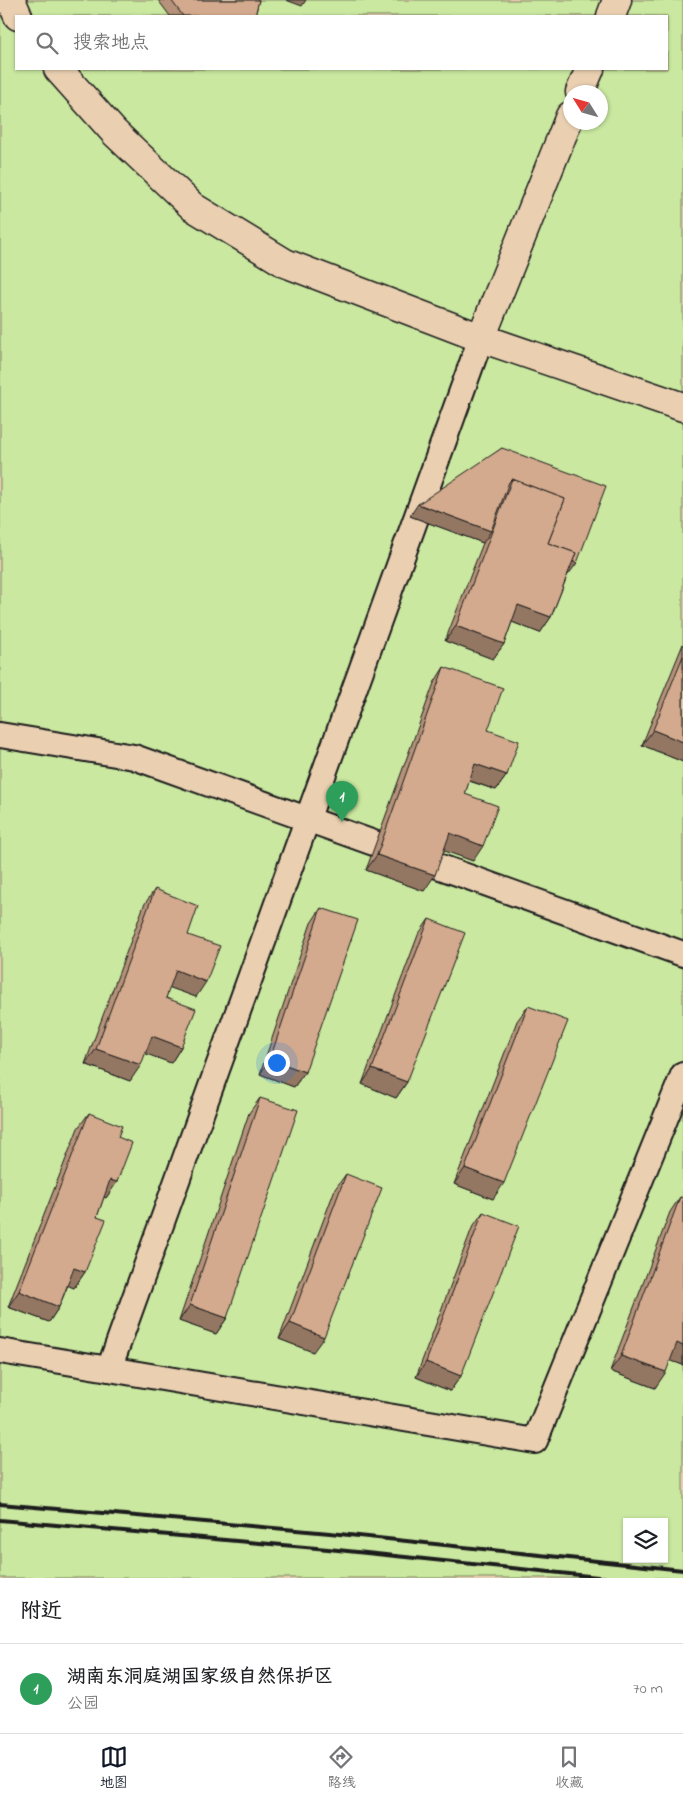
<!DOCTYPE html>
<html lang="zh">
<head>
<meta charset="utf-8">
<style>
  body { margin:0; font-family:"Indie Flower","LXGW WenKai TC",sans-serif; background:#f6f6f6; color:#202124 }
  .controls { position:absolute; right:15px; bottom:15px; display:grid; overflow:hidden; border-radius:0px; box-shadow:0 1px 4px #0004 }
  .controls button { width:45px; height:45px; display:grid; place-items:center; padding:0; border:0; border-bottom:1px solid #e0e0e0; background:#fff; color:#202124; font:25px sans-serif }
  .compass { position:absolute; left:563px; top:85px; width:45px; height:45px; border-radius:50%; background:#fff; box-shadow:0 1px 4px #0004; rotate:307deg }
  .you { position:absolute; left:276px; top:1062px; width:18px; height:18px; margin:-12px; border:4px solid #fff; border-radius:50%; background:#1a73e8; box-shadow:0 0 0 8px #1a73e833 }
  .badge { display:grid; place-items:center; width:32px; height:32px; border-radius:50%; background:#111827; color:#fff; font-size:16px; font-weight:700 }
  .pin { position:absolute; translate:-50% -41px; filter:drop-shadow(0 1px 2px #0008) }
  .pin::after { content:''; position:absolute; top:26px; width:18px; height:15px; background:inherit; clip-path:polygon(0 0,100% 0,50% 100%) }
  .list { margin:0; padding:0; list-style:none }
  h2 { display:flex; justify-content:space-between; align-items:center; height:65px; margin:0; padding:0 20px; font-size:21px }
  h2 small { font-size:16px; font-weight:400; color:#757577 }
  .list li { display:grid; grid-template-columns:32px 1fr auto; gap:15px; align-items:center; box-sizing:border-box; height:90px; padding:0 20px; border-top:1px solid #e0e0e0 }
  .list b { display:block; font-size:19px; white-space:nowrap }
  .list p { margin:0; font-size:16px; white-space:nowrap; color:#757577 }
  .list em { font-size:16px; font-style:normal; color:#757577 }
  .icon { flex:none; width:28px; height:28px; fill:none; stroke:currentColor; stroke-width:2; stroke-linecap:round; stroke-linejoin:round }
  .map { position:relative; flex:none; width:683px; height:1578px; overflow:hidden }
  .search { position:absolute; background:#fff; box-shadow:0 1px 4px #0004; left:15px; right:15px; top:15px; height:55px; display:flex; align-items:center; gap:12px; box-sizing:border-box; padding:0 18px; border-radius:0px; color:#757577; font-size:19px }
  .sheet { height:155px; background:#fff }
  nav { display:flex; justify-content:space-around; align-items:center; box-sizing:border-box; height:70px; border-top:1px solid #e0e0e0; background:#fff; font-size:14px; color:#757577 }
  nav a { display:grid; justify-items:center; gap:2px }
  nav .on { color:#111827 }
  .map>svg:first-child { display:block }
  .green { fill:#cae8a0; stroke:#73825e; fill-rule:evenodd }
  .lines { fill:none; stroke-linecap:round; stroke-linejoin:round }
  .minor-casing { stroke:#1c1c1c; stroke-width:28 }
  .tertiary-casing { stroke:#1c1c1c; stroke-width:31 }
  .minor { stroke:#ead0b1; stroke-width:24 }
  .tertiary { stroke:#ead0b1; stroke-width:28 }
  .rail { stroke:#1c1c1c; stroke-width:4 }
  .wall { fill:#b59279; stroke:#1c1c1c }
  .shaded-wall { fill:#947763; stroke:#1c1c1c }
  .building { fill:#d3aa8d; stroke:#1c1c1c }
</style>
</head>
<body>
<div class="map">
<svg width="683" height="1578" viewBox="0 0 683 1578">
  <rect width="100%" height="100%" fill="#ead0b1"/>
  <filter id="ink" filterUnits="userSpaceOnUse"><feTurbulence type="fractalNoise" baseFrequency=".02" numOctaves="2"/><feDisplacementMap in="SourceGraphic" scale="10" xChannelSelector="R" yChannelSelector="G"/><feConvolveMatrix kernelMatrix="1 2 1 2 8 2 1 2 1" color-interpolation-filters="sRGB"/></filter>
  <g filter="url(#ink)">
    <path class="green" d="M 0,0 L 683,0 L 683,1578 L 0,1578 ZM 16,16 L 667,16 L 667,69 L 16,69 ZM 570,92 L 600,92 L 600,122 L 570,122 ZM 627,1522 L 664,1522 L 664,1559 L 627,1559 Z"/>
    <g class="lines">
      <defs>
        <g id="minor">
          <polyline points="481,338 109,1369 535,1441 683,1075"/>
          <polyline points="0,735 134,757 683,954"/>
          <polyline points="0,1351 109,1369"/>
        </g>
        <g id="tertiary">
          <polyline points="11,0 18,16"/>
          <polyline points="611,16 617,0"/>
          <polyline points="58,69 115,133 193,207 285,263 481,338 683,407"/>
          <polyline points="580,92 590,69"/>
          <polyline points="481,338 570,116"/>
        </g>
      </defs>
      <use href="#minor" class="minor-casing"/>
      <use href="#tertiary" class="tertiary-casing"/>
      <use href="#minor" class="minor"/>
      <use href="#tertiary" class="tertiary"/>
      <g class="rail">
        <polyline points="0,1504 330,1533 683,1570"/>
        <polyline points="0,1520 328,1549 608,1578"/>
      </g>
    </g>
    <g class="wall">
      <polygon points="158,0 259,0 255,16 170,16"/>
      <polygon points="502,448 568,575 568,574 551,617 540,633 512,622 504,644 493,659 445,641 483,543 410,516"/>
      <polygon points="683,644 683,762 642,745"/>
      <polygon points="444,667 488,730 507,775 496,790 469,781 465,794 473,861 444,850 424,891 366,870 434,683"/>
      <polygon points="155,889 188,935 196,997 169,987 166,998 181,1047 171,1063 145,1053 130,1081 85,1064 144,905"/>
      <polygon points="321,908 305,1072 294,1087 260,1074 311,923"/>
      <polygon points="429,919 407,1082 396,1098 362,1084 418,935"/>
      <polygon points="528,1006 493,1199 454,1184 517,1021"/>
      <polygon points="260,1098 227,1318 216,1334 179,1321 249,1113"/>
      <polygon points="89,1113 118,1137 117,1182 106,1198 104,1197 97,1217 85,1272 74,1288 68,1285 59,1307 49,1322 8,1307 78,1128"/>
      <polygon points="346,1174 313,1352 279,1339 335,1189"/>
      <polygon points="680,1197 683,1198 683,1365 670,1360 655,1388 610,1371 670,1212"/>
      <polygon points="483,1212 461,1376 450,1391 416,1377 472,1228"/>
    </g>
    <g class="shaded-wall">
      <polygon points="286,0 306,0 302,6"/>
      <polygon points="418,504 491,531 483,543 410,516"/>
      <polygon points="571,561 577,563 568,575 563,573"/>
      <polygon points="518,605 551,617 540,633 507,620"/>
      <polygon points="456,626 504,644 493,659 445,641"/>
      <polygon points="653,730 683,742 683,762 642,745"/>
      <polygon points="475,764 507,775 496,790 465,779"/>
      <polygon points="450,833 483,846 473,861 439,849"/>
      <polygon points="377,855 435,875 424,891 366,870"/>
      <polygon points="176,970 206,982 196,997 165,986"/>
      <polygon points="152,1036 181,1047 171,1063 141,1052"/>
      <polygon points="96,1049 141,1065 130,1081 85,1064"/>
      <polygon points="270,1059 305,1072 294,1087 260,1074"/>
      <polygon points="372,1069 407,1082 396,1098 362,1084"/>
      <polygon points="465,1168 504,1183 493,1199 454,1184"/>
      <polygon points="110,1180 117,1182 106,1198 100,1195"/>
      <polygon points="74,1268 85,1272 74,1288 64,1284"/>
      <polygon points="19,1291 59,1307 49,1322 8,1307"/>
      <polygon points="190,1305 227,1318 216,1334 179,1321"/>
      <polygon points="290,1323 324,1337 313,1352 279,1339"/>
      <polygon points="677,1343 683,1346 683,1365 666,1359"/>
      <polygon points="621,1356 666,1372 655,1388 610,1371"/>
      <polygon points="426,1362 461,1376 450,1391 416,1377"/>
    </g>
    <g class="building">
      <polygon points="171,0 259,0 255,16 183,16"/>
      <polygon points="502,448 606,486 577,563 572,561 576,553 548,543 565,499 512,479 509,482 491,531 418,504"/>
      <polygon points="512,479 565,499 548,543 576,553 551,617 518,605 504,644 456,626"/>
      <polygon points="683,656 683,742 653,730"/>
      <polygon points="444,667 503,688 488,730 519,741 507,775 475,764 465,794 498,806 483,846 450,833 435,875 377,855"/>
      <polygon points="155,889 198,906 188,935 220,946 206,982 176,970 166,998 196,1009 181,1047 152,1036 141,1065 96,1049"/>
      <polygon points="321,908 358,920 305,1072 270,1059"/>
      <polygon points="429,919 465,933 407,1082 372,1069"/>
      <polygon points="528,1006 568,1021 504,1183 465,1168"/>
      <polygon points="260,1098 298,1110 227,1318 190,1305"/>
      <polygon points="89,1113 122,1126 118,1137 132,1143 117,1182 110,1180 97,1217 106,1220 85,1272 74,1268 59,1307 19,1291"/>
      <polygon points="346,1174 382,1188 324,1337 290,1323"/>
      <polygon points="680,1197 683,1198 683,1346 677,1343 666,1372 621,1356"/>
      <polygon points="483,1212 519,1226 461,1376 426,1362"/>
    </g>
  </g>
</svg>
<div class="controls">
<button><svg class="icon" aria-label="layers" viewBox="0 0 24 24"><path d="M12 4l9 5-9 5-9-5zM3 14l9 5 9-5"/></svg></button>
</div>
<svg class="compass" viewBox="-18 -18 36 36"><path d="M0-13l5 13h-10z" fill="#e53935"/><path d="M0 13l5-13h-10z" fill="#757577"/></svg>
<div class="you"></div>
<div class="pin badge" style="left:342px;top:822px;background:#2e9e5b">1</div>
<div class="search"><svg class="icon" aria-label="search" viewBox="0 0 24 24"><circle cx="10" cy="10" r="6"/><path d="M15 15l6 6"/></svg>搜索地点</div>
</div>
<section class="sheet">
<h2>附近<small></small></h2>
<ul class="list">
<li><span class="badge" style="background:#2e9e5b">1</span><div><b>湖南东洞庭湖国家级自然保护区</b><p>公园</p></div><em>70 m</em></li>
</ul>
</section>
<nav>
<a class="on"><svg class="icon" aria-label="map" viewBox="0 0 24 24"><path d="M3 6l6-2 6 2 6-2v14l-6 2-6-2-6 2zM9 4v14M15 6v14"/></svg>地图</a>
<a><svg class="icon" aria-label="directions" viewBox="0 0 24 24"><path d="M12 3l9 9-9 9-9-9zM9 14v-3h6M13 9l2 2-2 2"/></svg>路线</a>
<a><svg class="icon" aria-label="saved" viewBox="0 0 24 24"><path d="M7 4h10v16l-5-4-5 4z"/></svg>收藏</a>
</nav>
</body>
</html>
